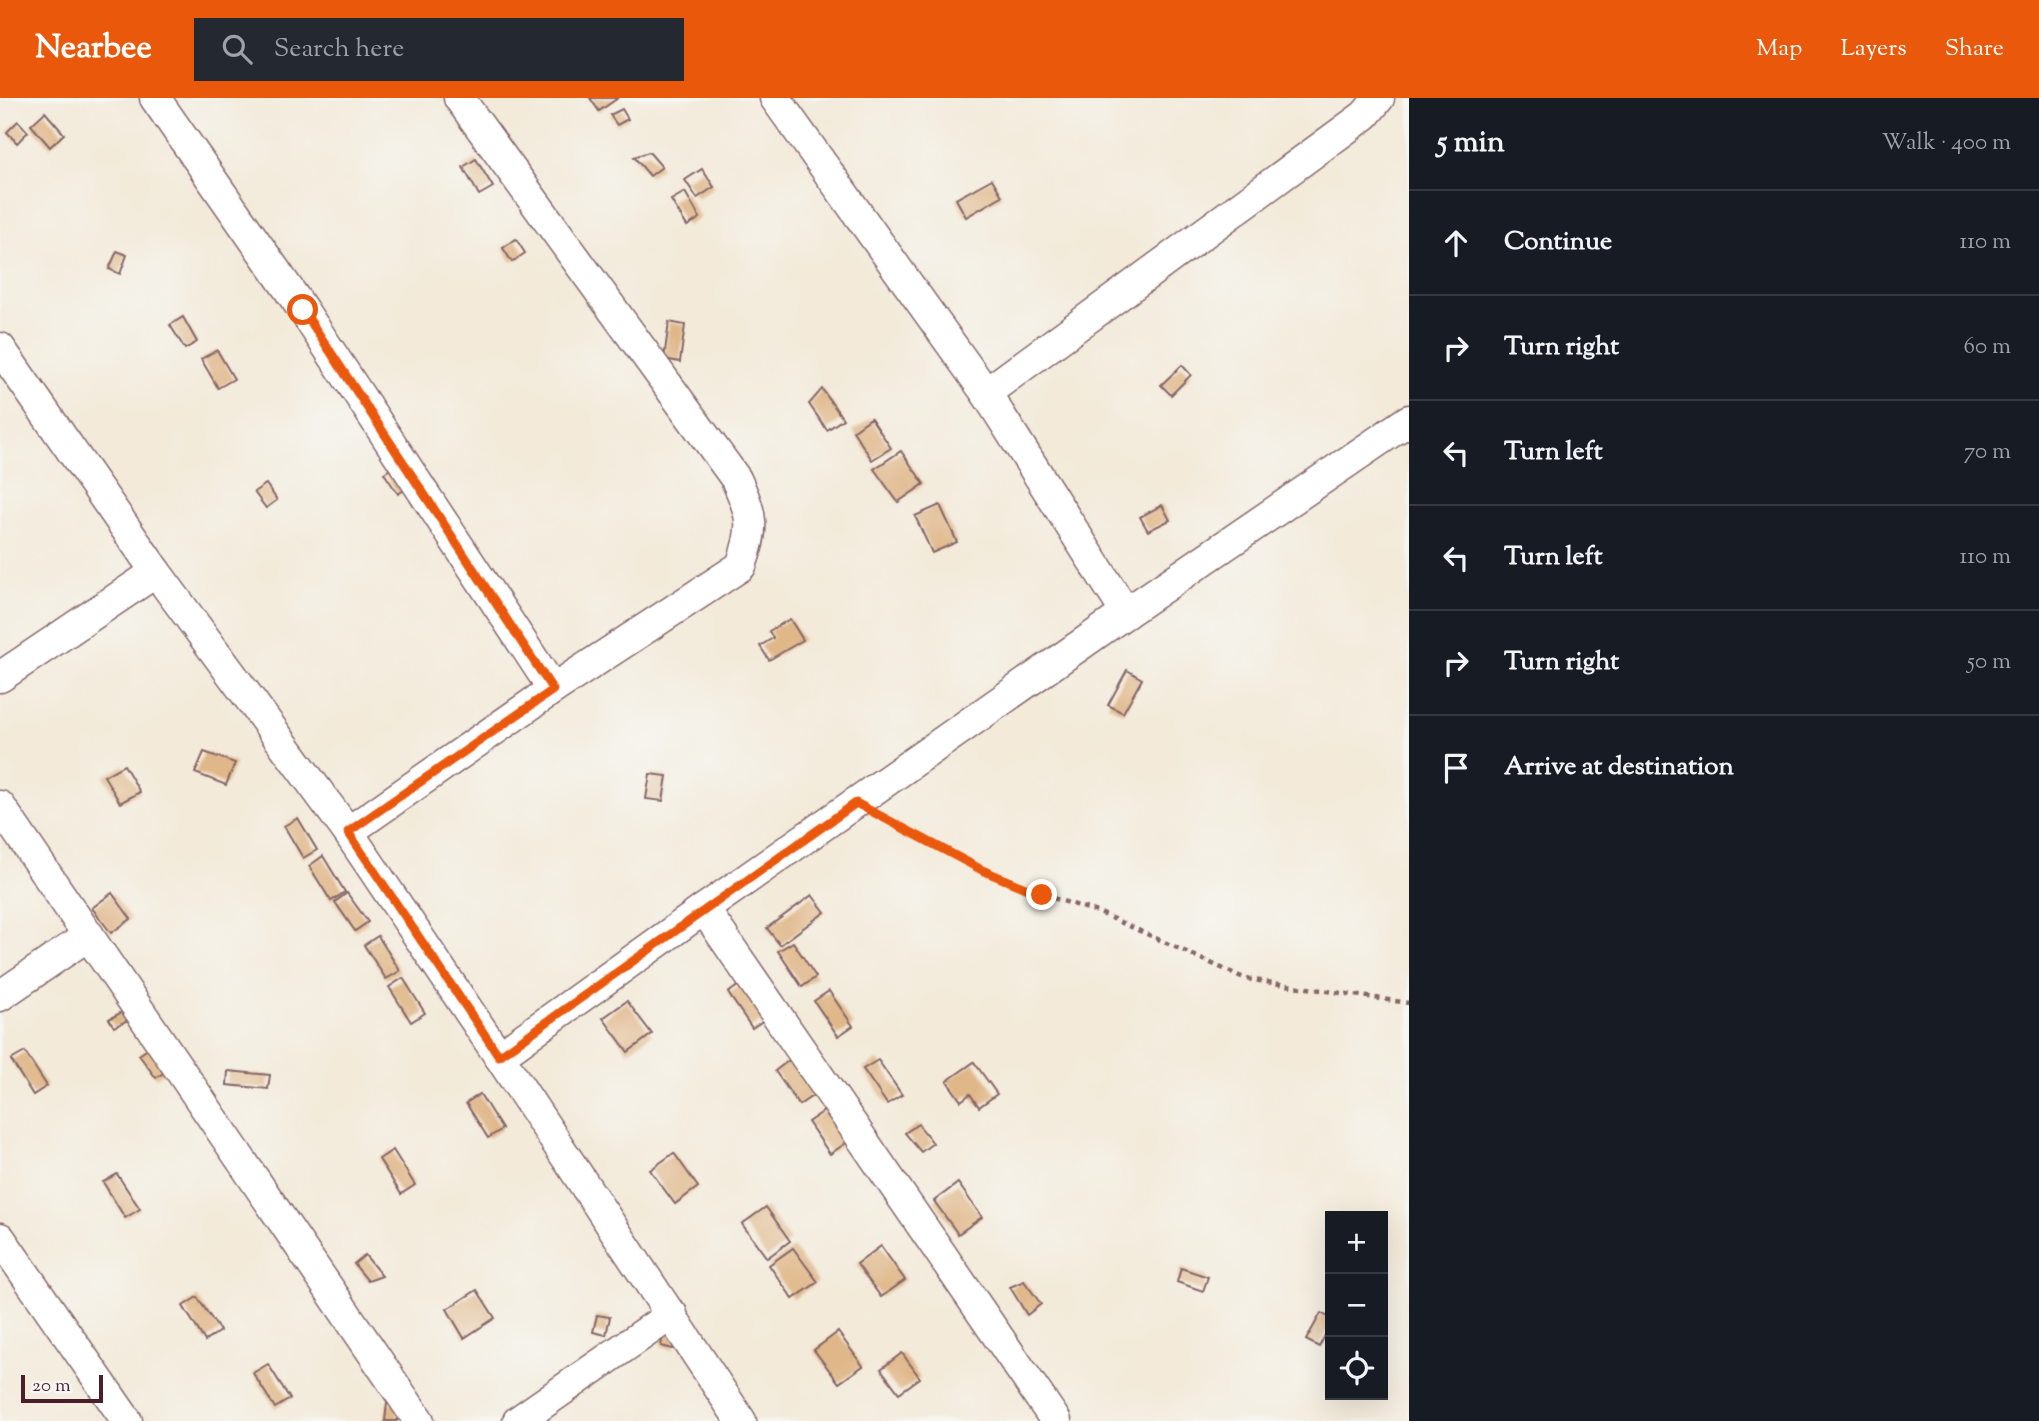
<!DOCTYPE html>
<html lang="en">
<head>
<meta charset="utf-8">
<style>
  body { margin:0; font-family:"Sorts Mill Goudy",serif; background:#242831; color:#f1f3f6 }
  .controls { position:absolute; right:21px; bottom:21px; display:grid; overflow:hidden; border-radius:0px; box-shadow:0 7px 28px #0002 }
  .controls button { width:63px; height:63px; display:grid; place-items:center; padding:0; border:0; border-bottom:2px solid #363941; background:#171b24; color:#f1f3f6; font:35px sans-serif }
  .scale { position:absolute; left:21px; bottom:18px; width:82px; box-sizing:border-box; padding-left:7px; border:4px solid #4a1f2b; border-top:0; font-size:19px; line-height:24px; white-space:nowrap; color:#4a1f2b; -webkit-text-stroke:5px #f6f6f2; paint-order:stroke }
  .stop { position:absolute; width:21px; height:21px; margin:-16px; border:5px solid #ea580c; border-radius:50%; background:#fff }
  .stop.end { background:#ea580c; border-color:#fff; box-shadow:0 2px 7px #0008 }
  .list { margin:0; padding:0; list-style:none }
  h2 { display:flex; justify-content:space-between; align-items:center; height:91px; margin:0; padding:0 28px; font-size:30px }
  h2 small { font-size:23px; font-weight:400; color:#9ea1a6 }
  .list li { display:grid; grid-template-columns:46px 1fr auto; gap:21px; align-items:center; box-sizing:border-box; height:105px; padding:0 28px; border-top:2px solid #363941 }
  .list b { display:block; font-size:26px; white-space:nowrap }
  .list em { font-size:23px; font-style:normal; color:#9ea1a6 }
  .icon { flex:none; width:38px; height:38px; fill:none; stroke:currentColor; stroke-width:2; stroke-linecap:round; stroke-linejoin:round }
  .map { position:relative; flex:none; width:1409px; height:1323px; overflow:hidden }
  header { display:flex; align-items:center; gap:42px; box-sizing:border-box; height:98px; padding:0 35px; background:#ea580c; color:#fff }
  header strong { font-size:33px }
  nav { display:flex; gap:38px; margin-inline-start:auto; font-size:24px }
  .search { width:490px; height:63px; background:#242831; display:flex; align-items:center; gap:18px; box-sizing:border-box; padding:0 24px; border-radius:0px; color:#9ea1a6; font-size:26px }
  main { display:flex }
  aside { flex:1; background:#171b24 }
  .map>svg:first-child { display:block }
  .building { fill:#e0b789 }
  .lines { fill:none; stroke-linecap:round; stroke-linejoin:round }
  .minor-casing { stroke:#856668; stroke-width:33 }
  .path { stroke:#856668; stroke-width:4.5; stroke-dasharray:5 5; stroke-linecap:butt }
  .minor { stroke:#fff; stroke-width:30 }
  .route { stroke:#ea580c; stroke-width:9 }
</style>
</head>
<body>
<header>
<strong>Nearbee</strong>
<div class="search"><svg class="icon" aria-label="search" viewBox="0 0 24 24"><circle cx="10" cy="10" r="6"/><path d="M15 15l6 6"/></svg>Search here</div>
<nav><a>Map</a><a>Layers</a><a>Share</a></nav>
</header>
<main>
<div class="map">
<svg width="1409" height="1323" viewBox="0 0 1409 1323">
  <rect width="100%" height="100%" fill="#f6f6f2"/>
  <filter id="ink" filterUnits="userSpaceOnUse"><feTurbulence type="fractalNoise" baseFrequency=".0143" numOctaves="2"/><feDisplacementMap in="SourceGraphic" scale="14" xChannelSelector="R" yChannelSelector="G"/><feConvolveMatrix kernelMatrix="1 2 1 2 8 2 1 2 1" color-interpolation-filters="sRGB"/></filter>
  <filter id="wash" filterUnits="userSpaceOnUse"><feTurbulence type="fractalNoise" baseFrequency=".00686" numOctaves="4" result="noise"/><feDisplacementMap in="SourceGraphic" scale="28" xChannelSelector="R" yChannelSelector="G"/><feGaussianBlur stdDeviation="1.57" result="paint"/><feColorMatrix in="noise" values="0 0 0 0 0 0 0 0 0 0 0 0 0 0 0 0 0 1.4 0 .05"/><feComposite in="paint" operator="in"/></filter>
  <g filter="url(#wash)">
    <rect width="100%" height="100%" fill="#f3ead9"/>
    <g id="blocks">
      <g class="building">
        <polygon points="590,0 618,0 599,13"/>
        <polygon points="622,11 628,21 617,27 610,17"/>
        <polygon points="45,14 64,36 50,49 31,27"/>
        <polygon points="18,23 28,34 17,45 7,34"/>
        <polygon points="649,54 662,69 650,78 634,59"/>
        <polygon points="476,61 493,89 479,97 463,69"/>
        <polygon points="702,71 714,89 697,100 685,82"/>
        <polygon points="992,81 1002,98 966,119 956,101"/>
        <polygon points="685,94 700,120 687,128 671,102"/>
        <polygon points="516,141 525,155 512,164 503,150"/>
        <polygon points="117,153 127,157 120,176 109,171"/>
        <polygon points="183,219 197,244 185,251 170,227"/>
        <polygon points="669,224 685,227 680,264 664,261"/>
        <polygon points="217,252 234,281 218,290 201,261"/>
        <polygon points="1182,267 1191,277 1171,297 1161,287"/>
        <polygon points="822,291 843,321 827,332 809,306"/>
        <polygon points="871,320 891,350 872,362 853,333"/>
        <polygon points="901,353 924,386 898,404 874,371"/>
        <polygon points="398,366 412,387 398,396 384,375"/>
        <polygon points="266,386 277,402 266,410 254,394"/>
        <polygon points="940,407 957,444 932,455 915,418"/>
        <polygon points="1162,407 1170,422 1148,433 1140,419"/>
        <polygon points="790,521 803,542 769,562 760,548 773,540 769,533"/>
        <polygon points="1127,572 1142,581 1123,615 1108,607"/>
        <polygon points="204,654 235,665 226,687 195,675"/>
        <polygon points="124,667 140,694 120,705 104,678"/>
        <polygon points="650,676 667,678 663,703 646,701"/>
        <polygon points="298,720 317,752 303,760 284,728"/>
        <polygon points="323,758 345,794 331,803 309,768"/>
        <polygon points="112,795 131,821 111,835 92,810"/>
        <polygon points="347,795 368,824 355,833 335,804"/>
        <polygon points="812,797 825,814 780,847 767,830"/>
        <polygon points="378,838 400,873 386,881 364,847"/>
        <polygon points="793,844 816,879 802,889 778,853"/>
        <polygon points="403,880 425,915 411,924 389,889"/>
        <polygon points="742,885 767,920 752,930 728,895"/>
        <polygon points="829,893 853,928 838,938 814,903"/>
        <polygon points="627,903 652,936 628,954 603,920"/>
        <polygon points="126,912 130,921 114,929 109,921"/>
        <polygon points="152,948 169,971 156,980 139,957"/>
        <polygon points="25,954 47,988 33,997 11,962"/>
        <polygon points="796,957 821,992 799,1007 775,973"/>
        <polygon points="878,962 902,997 887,1006 863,971"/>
        <polygon points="974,964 997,996 979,1009 970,996 961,1003 947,983"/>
        <polygon points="228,973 270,977 268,991 227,987"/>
        <polygon points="480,996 502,1031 488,1040 466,1005"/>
        <polygon points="827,1011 849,1043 830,1056 808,1024"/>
        <polygon points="918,1026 933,1045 921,1054 905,1035"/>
        <polygon points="393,1052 415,1087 401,1096 379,1061"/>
        <polygon points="674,1055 698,1089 675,1106 650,1072"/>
        <polygon points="117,1076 140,1111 125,1120 103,1084"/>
        <polygon points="958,1085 982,1119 958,1136 934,1103"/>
        <polygon points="766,1109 790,1143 767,1160 742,1126"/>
        <polygon points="881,1148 905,1182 881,1199 857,1166"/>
        <polygon points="793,1150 818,1184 793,1201 769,1167"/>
        <polygon points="365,1157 382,1178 368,1183 354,1166"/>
        <polygon points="1181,1170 1208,1179 1203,1193 1177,1184"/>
        <polygon points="1024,1183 1041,1206 1027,1217 1010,1189"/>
        <polygon points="477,1192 495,1220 464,1240 447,1211"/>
        <polygon points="197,1199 220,1233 205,1243 183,1208"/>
        <polygon points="1321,1215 1330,1220 1330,1228 1319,1249 1306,1242"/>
        <polygon points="597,1217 610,1219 606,1237 593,1234"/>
        <polygon points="664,1231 677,1233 673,1251 661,1248"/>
        <polygon points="838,1234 863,1268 839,1285 814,1252"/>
        <polygon points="902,1255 920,1280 899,1295 881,1271"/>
        <polygon points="268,1266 290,1301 275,1310 253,1275"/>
        <polygon points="387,1305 399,1307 397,1323 385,1323"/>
      </g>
    </g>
  </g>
  <g filter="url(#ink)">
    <use href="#blocks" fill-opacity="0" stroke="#856668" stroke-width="2"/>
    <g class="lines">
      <defs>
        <g id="minor">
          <polyline points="155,0 303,212 553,591"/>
          <polyline points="775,0 986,295 1126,515"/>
          <polyline points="0,250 156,474 0,579"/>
          <polyline points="986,295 1365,17 1379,0"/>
          <polyline points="156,474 348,734 499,958"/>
          <polyline points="0,708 419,1323"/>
          <path d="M 348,734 L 553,591 L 741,468 C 755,429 753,418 736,381 L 459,0"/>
          <polyline points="704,811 1126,515 1409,322"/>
          <polyline points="0,898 89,837"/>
          <polyline points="0,1140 127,1323"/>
          <polyline points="518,1323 672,1216"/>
          <polyline points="741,1323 499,958 704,811 1056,1323"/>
        </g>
      </defs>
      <use href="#minor" class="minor-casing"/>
      <polyline class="path" points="882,719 982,772 1043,797 1098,814 1246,881 1409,905"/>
      <use href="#minor" class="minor"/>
    </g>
  </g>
  <g class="lines" filter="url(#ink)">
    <polyline class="route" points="303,212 553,592 348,734 499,958 856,705 982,772 1042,797"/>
  </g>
</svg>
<div class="controls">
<button>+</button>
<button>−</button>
<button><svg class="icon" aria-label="locate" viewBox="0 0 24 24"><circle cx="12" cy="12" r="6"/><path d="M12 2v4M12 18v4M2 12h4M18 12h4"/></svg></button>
</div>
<div class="scale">20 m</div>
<div class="stop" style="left:303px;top:212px"></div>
<div class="stop end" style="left:1042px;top:797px"></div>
</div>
<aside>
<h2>5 min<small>Walk · 400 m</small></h2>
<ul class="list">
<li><svg class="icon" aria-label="ahead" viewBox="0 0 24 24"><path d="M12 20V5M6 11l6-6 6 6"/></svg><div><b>Continue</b></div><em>110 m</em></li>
<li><svg class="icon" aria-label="right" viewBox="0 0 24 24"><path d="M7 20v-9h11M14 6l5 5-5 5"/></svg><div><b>Turn right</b></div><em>60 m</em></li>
<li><svg class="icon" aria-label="left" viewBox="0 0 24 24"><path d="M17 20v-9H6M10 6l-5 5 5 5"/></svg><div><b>Turn left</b></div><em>70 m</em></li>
<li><svg class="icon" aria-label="left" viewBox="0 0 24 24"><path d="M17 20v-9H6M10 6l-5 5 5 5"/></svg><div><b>Turn left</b></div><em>110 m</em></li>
<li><svg class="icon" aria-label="right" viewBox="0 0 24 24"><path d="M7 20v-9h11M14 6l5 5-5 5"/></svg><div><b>Turn right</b></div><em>50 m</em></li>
<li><svg class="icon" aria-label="arrive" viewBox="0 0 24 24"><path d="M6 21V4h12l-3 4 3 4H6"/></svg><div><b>Arrive at destination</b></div></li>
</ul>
</aside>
</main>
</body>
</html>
